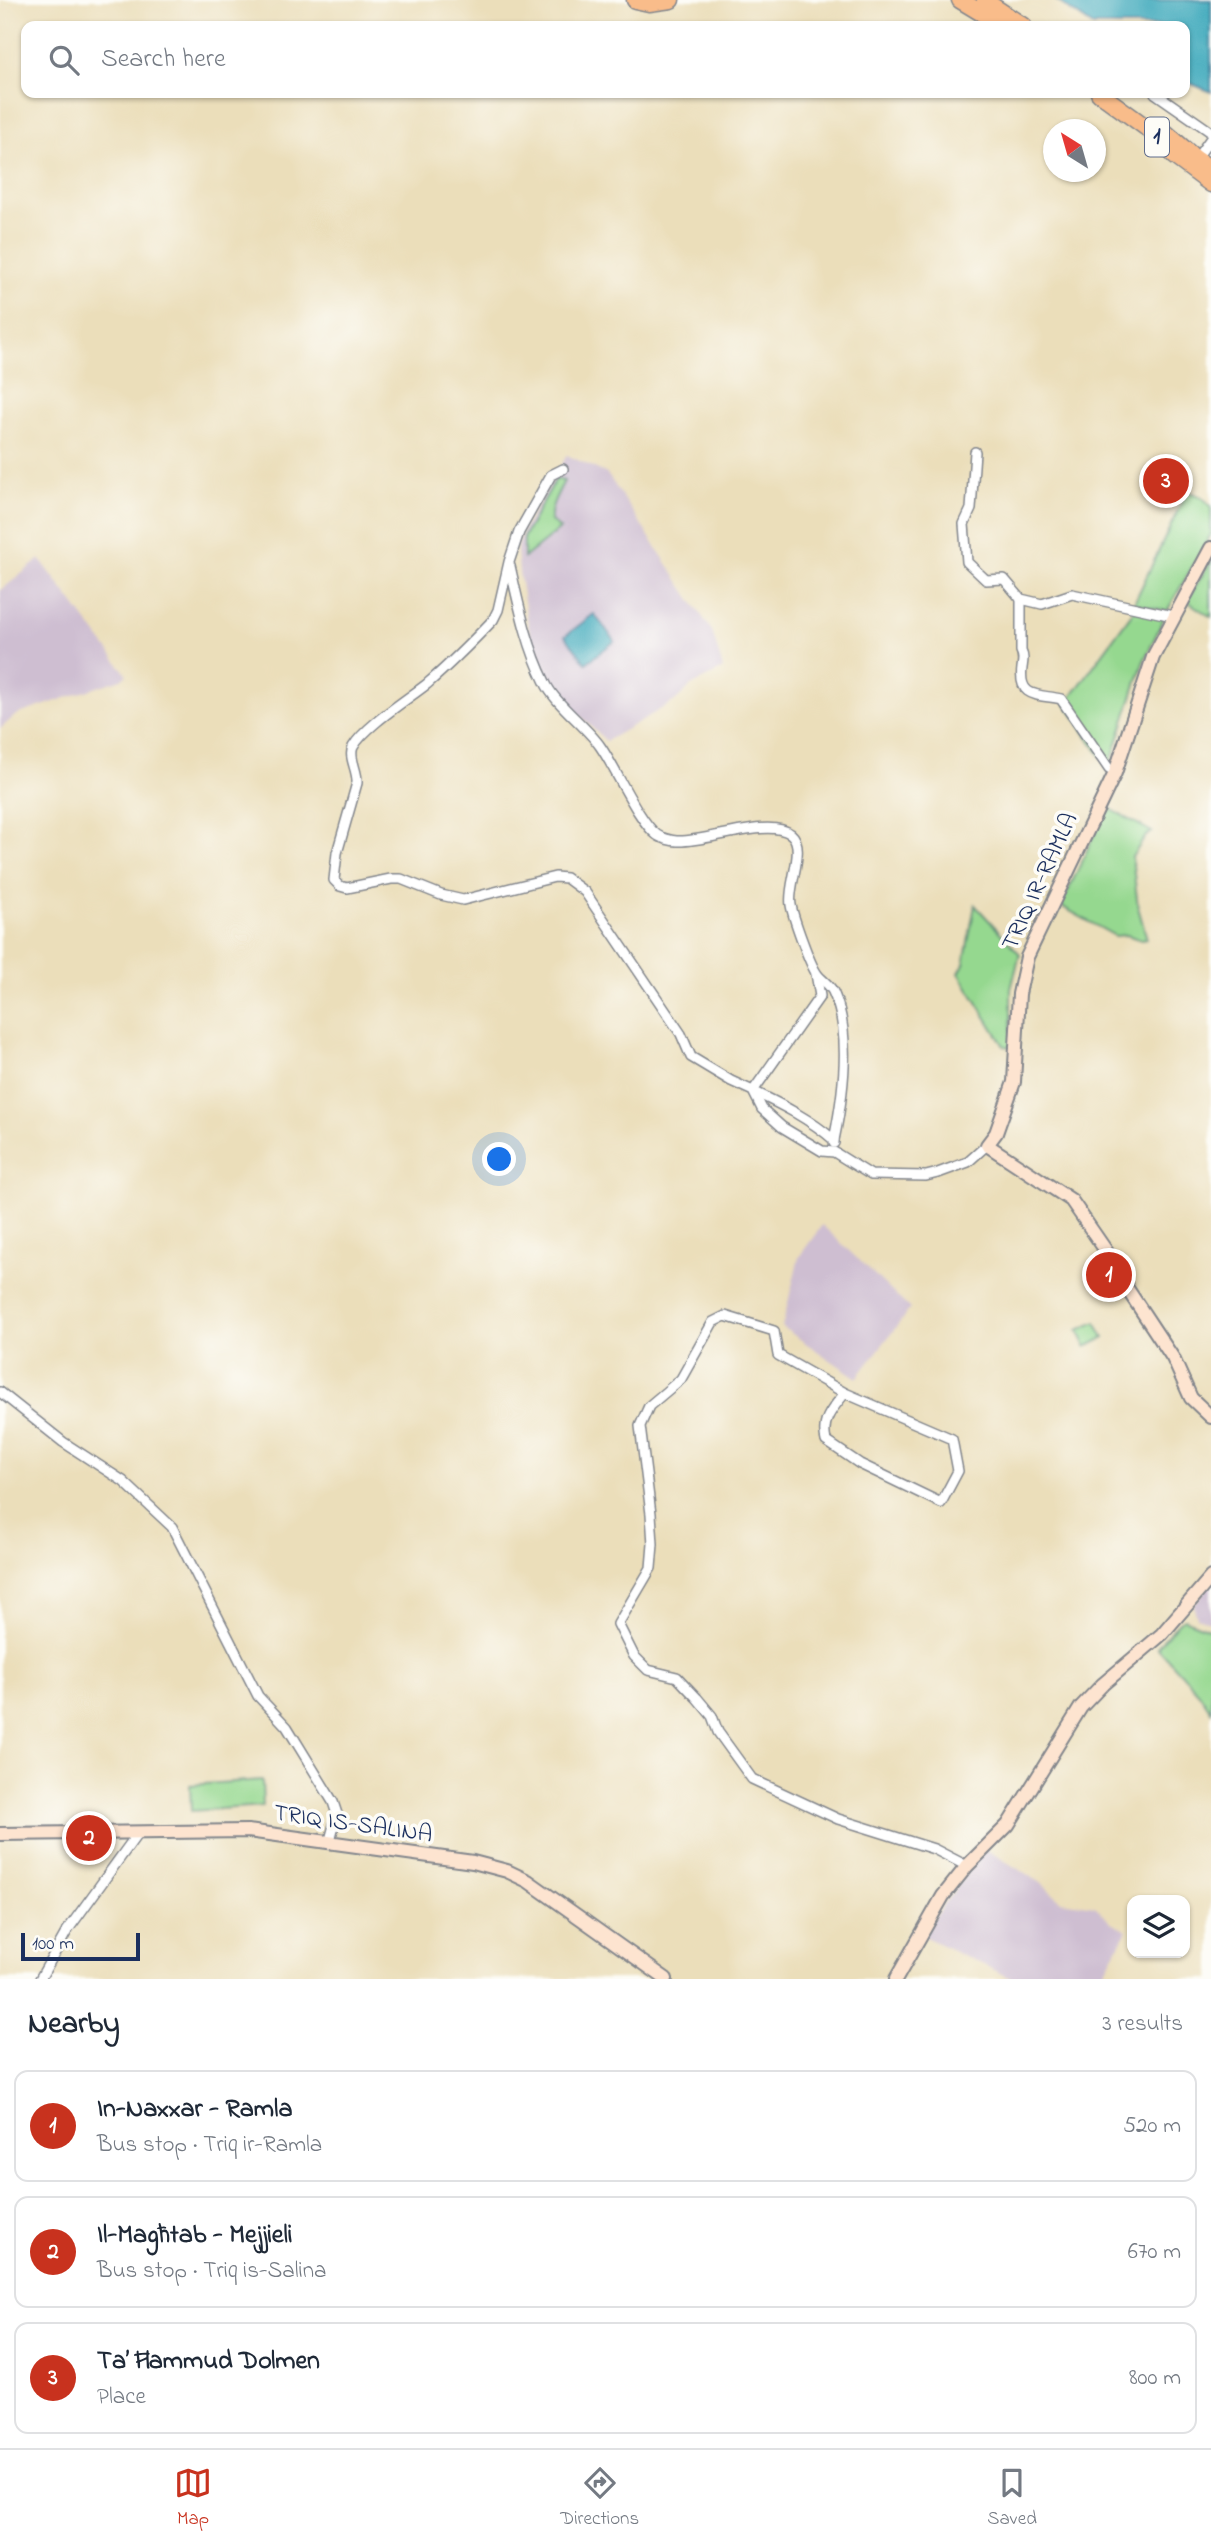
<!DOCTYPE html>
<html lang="en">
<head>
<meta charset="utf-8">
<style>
  body { margin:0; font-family:"Indie Flower",sans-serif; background:#f6f6f7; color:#1f2937 }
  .controls { position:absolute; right:21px; bottom:21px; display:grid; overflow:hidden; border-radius:14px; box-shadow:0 2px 5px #0004 }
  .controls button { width:63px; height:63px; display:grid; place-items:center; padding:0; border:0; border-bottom:2px solid #e0e1e3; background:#fff; color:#1f2937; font:35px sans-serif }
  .compass { position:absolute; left:1043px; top:119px; width:63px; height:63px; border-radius:50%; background:#fff; box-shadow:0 2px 5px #0004; rotate:323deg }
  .scale { position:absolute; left:21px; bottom:18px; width:119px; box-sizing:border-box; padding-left:7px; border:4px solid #1b2f5e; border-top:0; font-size:19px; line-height:24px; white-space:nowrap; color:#1b2f5e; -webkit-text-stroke:5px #fdfcf7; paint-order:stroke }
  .you { position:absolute; left:500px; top:1160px; width:24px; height:24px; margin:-18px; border:5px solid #fff; border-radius:50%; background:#1a73e8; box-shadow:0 0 0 10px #1a73e833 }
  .badge { display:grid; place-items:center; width:46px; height:46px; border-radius:50%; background:#c8321e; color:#fff; font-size:23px; font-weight:700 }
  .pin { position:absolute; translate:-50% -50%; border:4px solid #fff; box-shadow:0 2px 7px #0006 }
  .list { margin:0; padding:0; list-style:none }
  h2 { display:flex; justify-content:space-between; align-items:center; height:91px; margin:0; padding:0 28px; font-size:30px }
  h2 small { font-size:23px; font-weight:400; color:#747a83 }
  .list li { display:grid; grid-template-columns:46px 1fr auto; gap:21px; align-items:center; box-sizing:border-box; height:112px; margin:0 14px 14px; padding:0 14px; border:2px solid #e0e1e3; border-radius:14px }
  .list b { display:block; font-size:26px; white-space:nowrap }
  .list p { margin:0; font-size:23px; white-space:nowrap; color:#747a83 }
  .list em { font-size:23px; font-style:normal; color:#747a83 }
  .icon { flex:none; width:38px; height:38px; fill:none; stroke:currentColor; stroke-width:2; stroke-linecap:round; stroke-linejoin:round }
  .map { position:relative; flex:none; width:1211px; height:1979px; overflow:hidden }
  .search { position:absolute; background:#fff; box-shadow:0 2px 5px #0004; left:21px; right:21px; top:21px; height:77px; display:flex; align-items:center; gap:18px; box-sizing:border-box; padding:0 24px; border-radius:14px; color:#747a83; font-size:26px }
  .sheet { height:469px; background:#fff }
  nav { display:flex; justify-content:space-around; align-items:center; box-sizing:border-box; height:98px; border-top:2px solid #e0e1e3; background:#fff; font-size:19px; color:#747a83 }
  nav a { display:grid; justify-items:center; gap:4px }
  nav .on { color:#c8321e }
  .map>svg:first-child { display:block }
  .industrial { fill:#cebed1 }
  .green { fill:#95d88f; stroke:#588476; stroke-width:2 }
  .water { fill:#3da9bc; stroke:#2c6c8d; stroke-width:2 }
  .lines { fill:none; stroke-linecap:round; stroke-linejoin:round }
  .minor-casing { stroke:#83868c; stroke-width:12 }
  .secondary-casing { stroke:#83868c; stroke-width:16 }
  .trunk-casing { stroke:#83868c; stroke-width:19 }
  .minor { stroke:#fff; stroke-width:9 }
  .secondary { stroke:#fde4d0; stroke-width:12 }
  .trunk { stroke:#f9bc8a; stroke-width:16 }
  .labels { text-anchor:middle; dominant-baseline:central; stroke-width:7; stroke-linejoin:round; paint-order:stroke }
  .shield { fill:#fdfcf7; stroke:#5f6c8c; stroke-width:2 }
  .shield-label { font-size:23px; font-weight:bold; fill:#1b2f5e }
  .street-label { font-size:24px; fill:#1b2f5e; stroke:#fdfcf7 }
</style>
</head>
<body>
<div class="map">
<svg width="1211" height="1979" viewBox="0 0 1211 1979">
  <rect width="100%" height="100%" fill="#fdfcf7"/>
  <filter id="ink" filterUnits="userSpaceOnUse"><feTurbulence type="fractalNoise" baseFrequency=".0143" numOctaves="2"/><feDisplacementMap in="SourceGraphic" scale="14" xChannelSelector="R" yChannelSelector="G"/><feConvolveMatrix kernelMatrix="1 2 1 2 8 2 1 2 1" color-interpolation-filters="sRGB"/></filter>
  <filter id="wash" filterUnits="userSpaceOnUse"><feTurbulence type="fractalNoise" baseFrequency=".00686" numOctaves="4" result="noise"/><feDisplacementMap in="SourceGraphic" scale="28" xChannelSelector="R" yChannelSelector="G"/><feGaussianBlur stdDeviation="1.57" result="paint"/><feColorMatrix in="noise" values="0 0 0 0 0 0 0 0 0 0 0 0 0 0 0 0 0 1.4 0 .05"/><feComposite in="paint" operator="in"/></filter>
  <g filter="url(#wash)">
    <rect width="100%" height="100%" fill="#ebdeba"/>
    <g class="industrial">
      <polygon points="567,455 607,474 612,481 712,631 723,669 691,686 675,701 606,741 553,690 531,641 519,572 517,550 523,530"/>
      <polygon points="40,559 127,675 121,679 16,715 0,729 0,591"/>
      <polygon points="822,1225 910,1309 857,1378 782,1327 799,1257"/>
      <polygon points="1211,1584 1211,1623 1197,1617 1193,1605"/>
      <polygon points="985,1849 1040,1882 1061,1901 1095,1906 1111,1922 1127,1930 1100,1979 1013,1979 921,1935"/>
    </g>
    <g class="green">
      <path d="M 556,479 L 564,481 C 558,494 549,507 551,521 L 560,529 L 524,558 L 524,536 Z"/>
      <polygon points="1187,491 1202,497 1211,506 1211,534 1167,611 1134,603"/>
      <polygon points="1211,560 1211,617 1187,601"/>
      <polygon points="1135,609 1164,618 1143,663 1109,768 1066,704"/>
      <polygon points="1107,807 1152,832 1146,836 1132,857 1138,907 1147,939 1141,940 1127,935 1115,936 1061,906"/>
      <polygon points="975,905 1020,954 1011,989 1011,1047 1004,1046 959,973 964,964"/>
      <polygon points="1096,1322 1104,1338 1086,1347 1078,1330"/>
      <polygon points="1184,1619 1211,1630 1211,1711 1199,1693 1157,1647 1179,1622"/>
      <polygon points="262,1780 263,1806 191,1811 190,1785"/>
    </g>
    <g class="water">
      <polygon points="1056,0 1211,0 1211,92 1185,81 1185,26 1093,26"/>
      <polygon points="594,614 615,641 586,663 565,636"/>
    </g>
  </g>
  <g filter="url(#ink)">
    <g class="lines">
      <defs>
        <g id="minor">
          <polyline points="1155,93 1211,132"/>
          <polyline points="1196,159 1211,138"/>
          <polyline points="975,452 971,509 964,524 967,562 986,580 1004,579 1021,599 1042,604 1072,594 1173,616"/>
          <path d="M 563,469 L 551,475 L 519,532 L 509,562 L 498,610 L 493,620 C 472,642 450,664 427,684 C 408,699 364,727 353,747 C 348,758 358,770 357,783 L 337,853 L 334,880 L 340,886 L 347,888 L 391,879 L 401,879 L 441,895 L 463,900 L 555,877 L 566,878 L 585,892 L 681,1034 L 691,1057 L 731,1081 L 753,1091 L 762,1109 L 782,1127 L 822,1151 L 834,1152 L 871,1175 L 926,1176 L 938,1173 L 968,1162 L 987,1145"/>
          <path d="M 510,566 C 519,606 527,646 545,682 C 554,703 586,726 600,746 C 615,767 639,822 657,835 C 661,838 672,841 677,841 C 705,843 769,817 791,834 C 807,847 787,886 791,905 C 793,917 810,965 817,974 C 822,981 831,985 834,994 C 852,1035 843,1097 834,1140"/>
          <path d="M 1021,599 L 1021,651 C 1024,657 1023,661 1022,668 C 1018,699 1039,694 1061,699 L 1109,769 L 1115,773"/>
          <path d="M 816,974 L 820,996 L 753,1091 C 782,1105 810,1119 834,1140 L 834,1143"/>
          <polyline points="0,1392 63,1442 123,1481 172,1527 258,1696 287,1727 333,1802 337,1814 329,1844"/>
          <path d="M 845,1393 C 832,1409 821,1420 826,1441 L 860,1464 L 941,1503 L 958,1471 L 952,1439 L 845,1393 L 778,1355 L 774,1331 L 725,1316 L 713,1322 L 681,1379 L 649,1406 L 640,1426 L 651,1514 L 653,1544 L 651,1568 L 618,1624 L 634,1656 L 648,1670 L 677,1677 L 697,1698 L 712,1716 L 718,1732 L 752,1779 L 838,1819 L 934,1849 L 967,1866"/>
          <polyline points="40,1979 67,1931 138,1833"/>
        </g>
        <g id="secondary">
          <polyline points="1211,548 1153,657 1115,773 1027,957 1019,994 1014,1082 996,1133 987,1145 1071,1200 1111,1258 1128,1290 1173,1358 1191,1398 1211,1417"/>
          <polyline points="0,1834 248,1831 473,1862 507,1871 528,1881 666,1979"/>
          <polyline points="896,1979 943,1896 967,1866 1008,1825 1081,1707 1103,1684 1162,1634 1211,1577"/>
        </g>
        <g id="trunk">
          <polyline points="635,0 649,3 671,0"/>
          <polyline points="960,0 1003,26"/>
          <polyline points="985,1 1023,26"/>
          <polyline points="1099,93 1151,131 1175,157 1211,184"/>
          <polyline points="1159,127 1196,159 1211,169"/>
        </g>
      </defs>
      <use href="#minor" class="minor-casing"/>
      <use href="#secondary" class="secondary-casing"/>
      <use href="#trunk" class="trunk-casing"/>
      <use href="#minor" class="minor"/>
      <use href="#secondary" class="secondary"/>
      <use href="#trunk" class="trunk"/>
    </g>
  </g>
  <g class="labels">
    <rect class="shield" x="1145" y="117.5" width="24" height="39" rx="5"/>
    <g class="shield-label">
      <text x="1157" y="137">1</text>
    </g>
    <g class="street-label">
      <text transform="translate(1041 882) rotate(-65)">TRIQ IR-RAMLA</text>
      <text transform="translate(353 1825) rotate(8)">TRIQ IS-SALINA</text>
    </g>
  </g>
</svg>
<div class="controls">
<button><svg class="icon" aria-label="layers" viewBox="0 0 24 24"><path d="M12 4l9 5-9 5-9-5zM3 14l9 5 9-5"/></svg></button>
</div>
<svg class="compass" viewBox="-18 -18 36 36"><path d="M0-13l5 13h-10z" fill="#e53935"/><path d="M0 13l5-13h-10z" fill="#747a83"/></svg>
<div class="scale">100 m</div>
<div class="you"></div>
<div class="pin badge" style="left:1109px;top:1275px">1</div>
<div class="pin badge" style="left:89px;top:1838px">2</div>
<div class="pin badge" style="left:1166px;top:481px">3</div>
<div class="search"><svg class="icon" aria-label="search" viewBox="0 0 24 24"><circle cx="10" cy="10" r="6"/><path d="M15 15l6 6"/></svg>Search here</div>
</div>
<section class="sheet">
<h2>Nearby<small>3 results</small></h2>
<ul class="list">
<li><span class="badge">1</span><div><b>In-Naxxar - Ramla</b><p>Bus stop · Triq ir-Ramla</p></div><em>520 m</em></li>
<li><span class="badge">2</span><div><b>Il-Magħtab - Mejjieli</b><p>Bus stop · Triq is-Salina</p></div><em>670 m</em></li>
<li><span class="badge">3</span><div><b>Ta’ Ħammud Dolmen</b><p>Place</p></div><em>800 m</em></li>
</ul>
</section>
<nav>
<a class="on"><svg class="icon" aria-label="map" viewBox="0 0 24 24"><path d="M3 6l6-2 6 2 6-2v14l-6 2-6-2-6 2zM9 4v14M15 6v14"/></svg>Map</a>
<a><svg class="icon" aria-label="directions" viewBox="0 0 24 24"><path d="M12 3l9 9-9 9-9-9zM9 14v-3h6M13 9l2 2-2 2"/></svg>Directions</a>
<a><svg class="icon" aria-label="saved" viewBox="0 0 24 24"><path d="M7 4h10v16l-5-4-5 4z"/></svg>Saved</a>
</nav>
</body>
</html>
